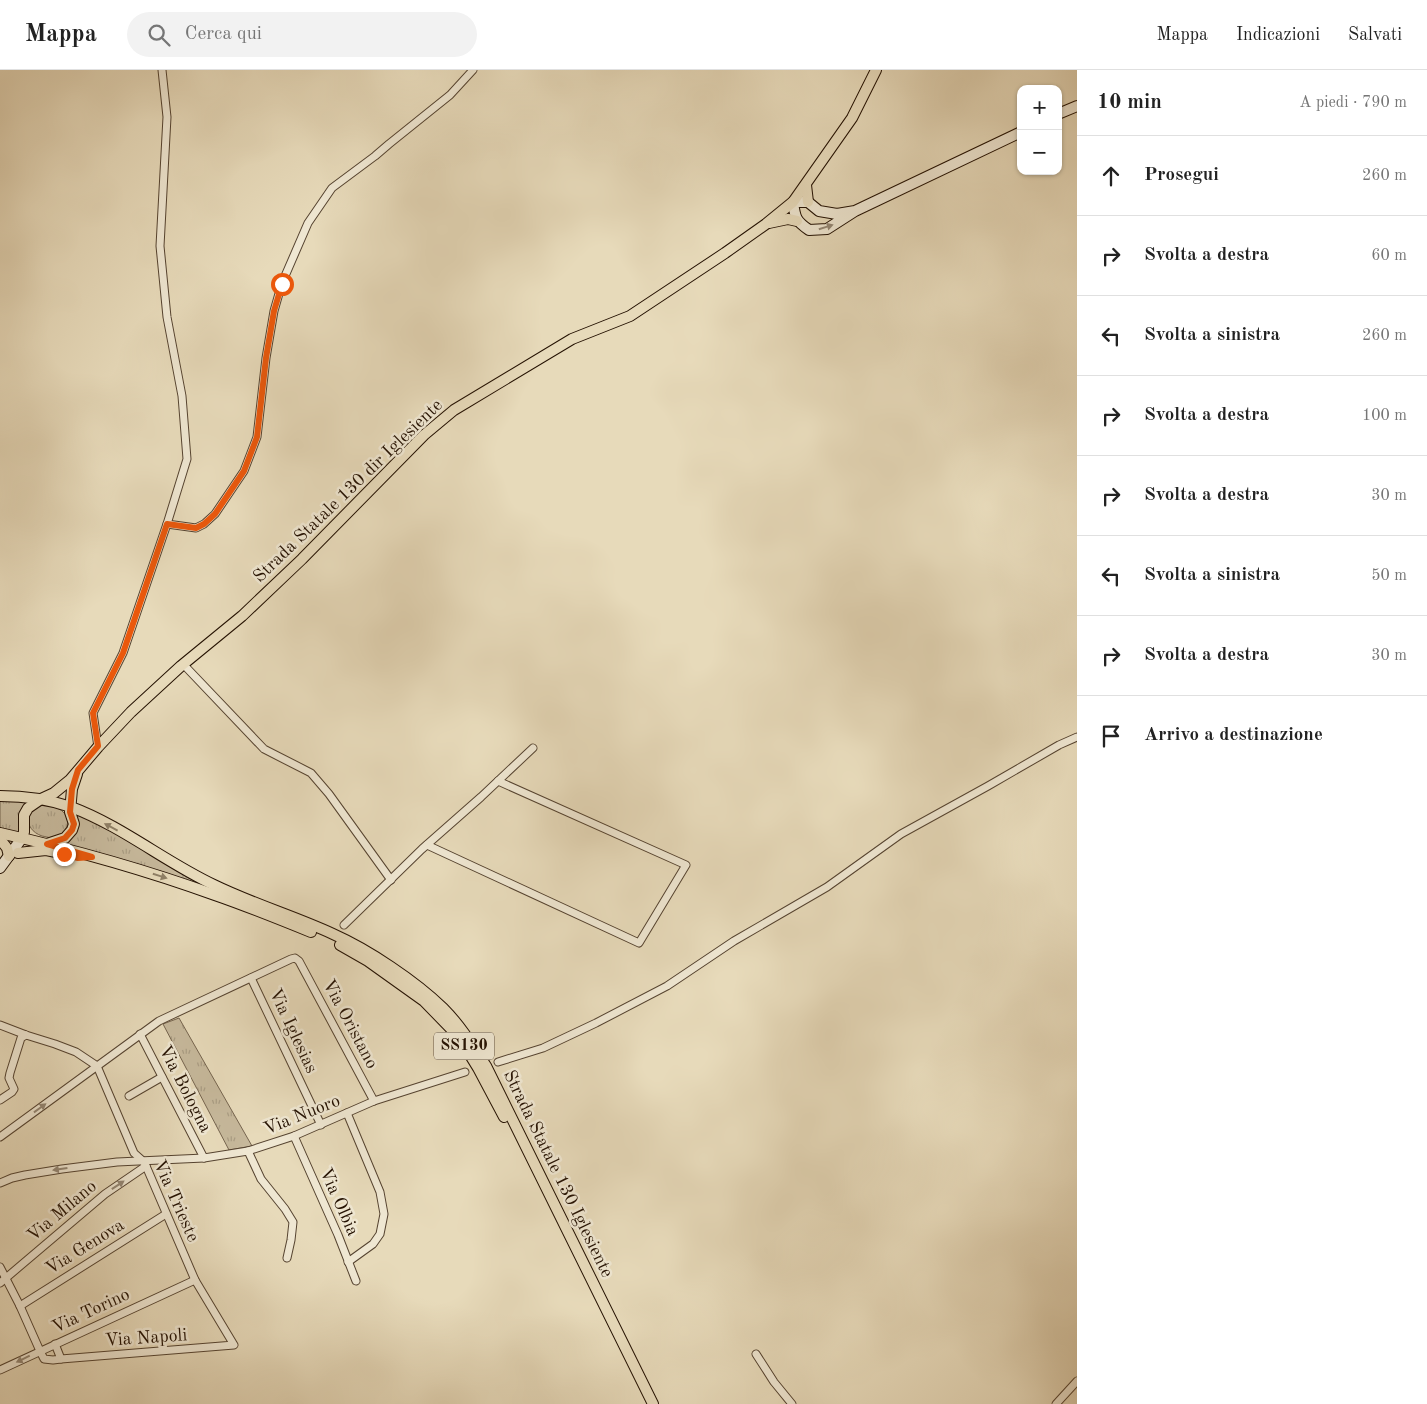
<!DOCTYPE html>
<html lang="it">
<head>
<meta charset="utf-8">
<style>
  body { margin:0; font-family:"Old Standard TT",serif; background:#f2f2f2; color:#222 }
  .controls { position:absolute; right:15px; top:15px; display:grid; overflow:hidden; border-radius:10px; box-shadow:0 1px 4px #0004 }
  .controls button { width:45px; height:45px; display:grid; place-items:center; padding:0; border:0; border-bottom:1px solid #e0e0e0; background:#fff; color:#222; font:25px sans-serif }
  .stop { position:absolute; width:15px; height:15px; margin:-11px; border:4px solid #ea580c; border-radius:50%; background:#fff }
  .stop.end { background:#ea580c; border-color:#fff; box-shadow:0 1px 5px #0008 }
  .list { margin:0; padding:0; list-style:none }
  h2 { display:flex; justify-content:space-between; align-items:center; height:65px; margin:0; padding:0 20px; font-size:21px }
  h2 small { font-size:16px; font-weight:400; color:#767676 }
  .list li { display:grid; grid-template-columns:32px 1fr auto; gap:15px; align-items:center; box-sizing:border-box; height:80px; padding:0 20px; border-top:1px solid #e0e0e0 }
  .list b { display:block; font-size:19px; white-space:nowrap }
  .list em { font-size:16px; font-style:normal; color:#767676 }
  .icon { flex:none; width:28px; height:28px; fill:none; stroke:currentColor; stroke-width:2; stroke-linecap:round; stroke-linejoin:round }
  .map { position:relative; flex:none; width:1077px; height:1334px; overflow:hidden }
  header { display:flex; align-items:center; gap:30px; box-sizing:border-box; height:70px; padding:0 25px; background:#fff; border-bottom:1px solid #e0e0e0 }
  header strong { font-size:24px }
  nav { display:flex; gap:28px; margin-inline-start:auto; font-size:18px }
  .search { width:350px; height:45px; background:#f2f2f2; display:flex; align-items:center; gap:12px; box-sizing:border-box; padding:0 18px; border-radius:28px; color:#767676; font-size:19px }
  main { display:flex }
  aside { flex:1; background:#fff }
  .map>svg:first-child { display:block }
  .grass { fill:url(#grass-tufts); stroke:#75644e }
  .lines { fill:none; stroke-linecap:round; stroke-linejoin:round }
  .street-casing { stroke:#554330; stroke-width:9 }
  .secondary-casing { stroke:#241102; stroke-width:12 }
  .primary-casing { stroke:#241102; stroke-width:12 }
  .street { stroke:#efe7d2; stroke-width:7 }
  .secondary { stroke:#efe7d2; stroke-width:10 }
  .primary { stroke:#e7daba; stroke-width:10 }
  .oneway { fill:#948774 }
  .oneway2 { fill:#8f8067 }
  .route { stroke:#ea580c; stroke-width:6 }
  .labels { text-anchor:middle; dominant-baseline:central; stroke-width:5; stroke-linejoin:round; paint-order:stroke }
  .shield { fill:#efe7d2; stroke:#615140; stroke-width:1 }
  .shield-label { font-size:16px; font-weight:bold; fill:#241102 }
  .street-label { font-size:18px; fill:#241102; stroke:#efe7d2 }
</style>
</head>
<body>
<header>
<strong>Mappa</strong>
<div class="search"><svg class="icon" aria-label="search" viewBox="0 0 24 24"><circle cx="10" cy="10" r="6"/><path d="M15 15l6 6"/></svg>Cerca qui</div>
<nav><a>Mappa</a><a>Indicazioni</a><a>Salvati</a></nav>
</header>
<main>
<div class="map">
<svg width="1077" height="1334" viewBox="0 0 1077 1334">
  <defs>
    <pattern id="grass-tufts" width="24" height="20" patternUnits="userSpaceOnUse" patternTransform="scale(1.25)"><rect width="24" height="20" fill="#c6b89b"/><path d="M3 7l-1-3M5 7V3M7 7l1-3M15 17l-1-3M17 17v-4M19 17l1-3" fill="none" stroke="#aa9d84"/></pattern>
  </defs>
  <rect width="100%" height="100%" fill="#e7daba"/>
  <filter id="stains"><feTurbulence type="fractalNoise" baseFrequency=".004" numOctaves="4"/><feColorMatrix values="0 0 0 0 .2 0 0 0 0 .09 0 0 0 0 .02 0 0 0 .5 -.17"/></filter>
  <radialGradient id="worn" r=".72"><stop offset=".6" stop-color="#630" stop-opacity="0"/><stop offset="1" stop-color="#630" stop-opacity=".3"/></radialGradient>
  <g class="grass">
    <polygon points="0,729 31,731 20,763 0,759"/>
    <path d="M 45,735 C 51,737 59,737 63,742 C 72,750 67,763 57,767 C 52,769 48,767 42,766 C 22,759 25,737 45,735 Z"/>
    <polygon points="77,743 104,755 210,819 62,774 76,749"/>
    <polygon points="179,948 252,1076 229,1080 163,954"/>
  </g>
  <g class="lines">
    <defs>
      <g id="street">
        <polyline points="167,454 196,458 204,454 215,444 244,401 257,367 266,288 274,241 282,213 308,153 332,118 375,86 389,74 450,25 473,0"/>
        <polyline points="183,594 264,679 311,703 329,724 391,810"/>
        <polyline points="98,677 93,643 123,583 167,454 187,389 182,326 167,247 160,176 167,47 162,0"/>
        <polyline points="427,775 639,873 686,795 498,711"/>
        <polyline points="344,855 422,779 481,727 533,678"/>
        <polyline points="251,908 321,1055"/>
        <polyline points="0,955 26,965 55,974 76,982 97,996 134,1083 143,1091 146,1096 195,1210 234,1275 61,1289"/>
        <polyline points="140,964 204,1088"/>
        <polyline points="498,992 543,978 596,953 667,916 734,871 827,817 901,764 988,716 1059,675 1077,667"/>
        <polyline points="129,1026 162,1007"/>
        <polyline points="0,1030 12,1022 14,1019 9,1008 10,1003 21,968 26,965"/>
        <polyline points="347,1043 380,1122 384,1144 380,1164 373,1174 348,1192"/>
        <polyline points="294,1066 338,1165 356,1211"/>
        <polyline points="0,1067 159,951 291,889 295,888 299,891 374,1031"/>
        <polyline points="248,1081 261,1109 285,1139 293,1152 291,1170 287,1188"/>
        <polyline points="0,1113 12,1108 25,1105 62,1099 117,1092 204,1088 248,1081 294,1066 374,1031 465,1002"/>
        <polyline points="0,1197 20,1236 40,1281 44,1289 53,1290 61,1289 55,1274"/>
        <polyline points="0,1213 105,1124 146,1096"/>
        <polyline points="20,1236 166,1144"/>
        <polyline points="756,1284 774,1312 792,1334"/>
        <polyline points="0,1300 195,1210"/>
        <polyline points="1056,1334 1077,1311"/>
      </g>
      <g id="secondary">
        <polyline points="1058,44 1077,36"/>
        <path d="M 855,141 L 837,144 L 819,141 L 808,132 L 793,132 C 795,148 796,151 809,160 L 827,159 L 855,141 L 1021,62"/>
        <polyline points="0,798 22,768"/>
      </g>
      <g id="primary">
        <polyline points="806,115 808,132"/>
        <polyline points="769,153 788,149 797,151"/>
        <path d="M 0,726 C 24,726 48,729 71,737 C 122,756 165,792 214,815 C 253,834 294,846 333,864 C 369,880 415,911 443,938 C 460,955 473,976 486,996 L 653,1334"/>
        <path d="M 0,763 C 71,779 146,800 215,825 C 247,836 279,849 311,862"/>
        <polyline points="22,768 24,762 24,745 28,738 41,729 54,723 70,710 98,677 131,642 181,596 242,546 302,489 424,365 454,340 572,269 630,246 725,183 766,154 793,132 852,48 876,0"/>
        <polyline points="0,769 7,778 9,786"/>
        <polyline points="47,774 65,768 72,760 74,754 70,742 72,719 77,704"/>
        <polyline points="18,783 46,780 56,782"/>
        <polyline points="340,875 368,891 424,931 459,967 478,998 504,1047"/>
      </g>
    </defs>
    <use href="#street" class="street-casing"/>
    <use href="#secondary" class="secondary-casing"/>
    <use href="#primary" class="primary-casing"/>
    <use href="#street" class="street"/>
    <use href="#secondary" class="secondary"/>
    <use href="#primary" class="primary"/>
  </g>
  <defs><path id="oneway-solid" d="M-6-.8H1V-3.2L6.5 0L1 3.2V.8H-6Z" transform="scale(1.25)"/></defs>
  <g class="oneway">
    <use href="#oneway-solid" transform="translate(826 157) rotate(-17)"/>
    <use href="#oneway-solid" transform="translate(40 1038) rotate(-36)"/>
    <use href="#oneway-solid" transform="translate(60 1099) rotate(172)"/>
    <use href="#oneway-solid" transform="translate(118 1115) rotate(-34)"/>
    <use href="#oneway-solid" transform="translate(23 1289) rotate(154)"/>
  </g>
  <g class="oneway2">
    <use href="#oneway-solid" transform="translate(111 757) rotate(-152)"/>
    <use href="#oneway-solid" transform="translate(160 806) rotate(17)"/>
  </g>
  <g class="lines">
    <polyline class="route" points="64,784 78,788 92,787 47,774 65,768 72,760 74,754 70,742 72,719 78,700 98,676 93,643 123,583 167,454 196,458 204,454 215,444 244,401 257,367 266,288 274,241 282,214"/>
  </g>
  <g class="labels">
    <rect class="shield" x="434" y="962.5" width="60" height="27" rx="4"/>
    <g class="shield-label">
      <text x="464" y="976">SS130</text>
    </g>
    <g class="street-label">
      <text transform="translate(348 421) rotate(-44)">Strada Statale 130 dir Iglesiente</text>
      <text transform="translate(350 954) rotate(62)">Via Oristano</text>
      <text transform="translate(293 961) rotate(65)">Via Iglesias</text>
      <text transform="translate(185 1019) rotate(63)">Via Bologna</text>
      <text transform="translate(302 1045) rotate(-22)">Via Nuoro</text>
      <text transform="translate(558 1104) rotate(64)">Strada Statale 130 Iglesiente</text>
      <text transform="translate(176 1131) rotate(66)">Via Trieste</text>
      <text transform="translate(339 1132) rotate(66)">Via Olbia</text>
      <text transform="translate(62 1141) rotate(-40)">Via Milano</text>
      <text transform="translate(85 1177) rotate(-32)">Via Genova</text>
      <text transform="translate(91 1241) rotate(-25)">Via Torino</text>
      <text transform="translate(146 1268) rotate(-4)">Via Napoli</text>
    </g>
  </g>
  <rect width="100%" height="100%" filter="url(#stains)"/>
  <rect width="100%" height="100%" fill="url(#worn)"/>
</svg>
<div class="controls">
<button>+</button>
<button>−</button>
</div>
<div class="stop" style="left:282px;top:214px"></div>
<div class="stop end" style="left:64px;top:784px"></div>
</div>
<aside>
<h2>10 min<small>A piedi · 790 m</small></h2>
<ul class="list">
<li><svg class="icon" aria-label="ahead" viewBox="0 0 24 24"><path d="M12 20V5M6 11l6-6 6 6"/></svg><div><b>Prosegui</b></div><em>260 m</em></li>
<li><svg class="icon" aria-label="right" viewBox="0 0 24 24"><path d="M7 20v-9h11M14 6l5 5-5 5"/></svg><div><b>Svolta a destra</b></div><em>60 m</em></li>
<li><svg class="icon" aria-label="left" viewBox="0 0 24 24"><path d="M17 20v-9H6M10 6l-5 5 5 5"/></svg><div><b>Svolta a sinistra</b></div><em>260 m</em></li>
<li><svg class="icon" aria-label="right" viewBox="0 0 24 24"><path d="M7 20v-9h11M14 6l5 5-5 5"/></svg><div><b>Svolta a destra</b></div><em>100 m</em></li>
<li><svg class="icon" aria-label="right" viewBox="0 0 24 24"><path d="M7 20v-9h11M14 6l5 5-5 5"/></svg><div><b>Svolta a destra</b></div><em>30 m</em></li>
<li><svg class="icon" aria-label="left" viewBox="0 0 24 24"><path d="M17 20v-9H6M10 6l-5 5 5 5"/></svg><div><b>Svolta a sinistra</b></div><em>50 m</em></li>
<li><svg class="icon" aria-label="right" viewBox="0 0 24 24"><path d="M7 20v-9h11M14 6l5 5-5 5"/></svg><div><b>Svolta a destra</b></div><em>30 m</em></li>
<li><svg class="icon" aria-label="arrive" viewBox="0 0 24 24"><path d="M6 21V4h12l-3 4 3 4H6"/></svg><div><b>Arrivo a destinazione</b></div></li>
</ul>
</aside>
</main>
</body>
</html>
